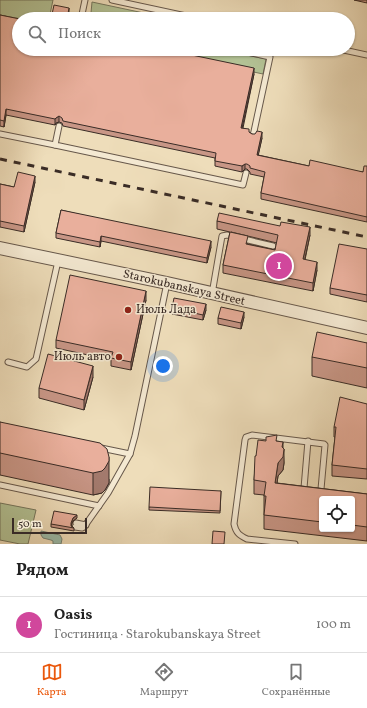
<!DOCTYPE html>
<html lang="ru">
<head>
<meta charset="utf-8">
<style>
  body { margin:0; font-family:Vollkorn,serif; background:#f2f2f2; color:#222 }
  .controls { position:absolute; right:12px; bottom:12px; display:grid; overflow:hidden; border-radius:4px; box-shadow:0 1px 3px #0004 }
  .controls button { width:36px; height:36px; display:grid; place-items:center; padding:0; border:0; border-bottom:1px solid #e0e0e0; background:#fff; color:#222; font:20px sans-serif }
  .scale { position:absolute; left:12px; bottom:10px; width:75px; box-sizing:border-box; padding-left:4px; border:2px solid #3a2c26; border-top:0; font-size:11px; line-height:14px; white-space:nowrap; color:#3a2c26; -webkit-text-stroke:3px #f4e9d2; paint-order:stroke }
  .you { position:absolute; left:163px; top:366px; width:14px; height:14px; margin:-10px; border:3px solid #fff; border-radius:50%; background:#1a73e8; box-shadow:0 0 0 6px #1a73e833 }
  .badge { display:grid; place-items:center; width:26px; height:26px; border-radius:50%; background:#ea580c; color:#fff; font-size:13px; font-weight:700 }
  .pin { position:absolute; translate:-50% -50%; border:2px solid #fff; box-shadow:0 1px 4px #0006 }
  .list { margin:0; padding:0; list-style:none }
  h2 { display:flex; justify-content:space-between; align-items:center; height:52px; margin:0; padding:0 16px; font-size:17px }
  h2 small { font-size:13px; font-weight:400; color:#767676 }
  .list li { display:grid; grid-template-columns:26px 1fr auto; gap:12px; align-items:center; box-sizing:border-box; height:56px; padding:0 16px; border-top:1px solid #e0e0e0 }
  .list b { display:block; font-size:15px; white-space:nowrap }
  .list p { margin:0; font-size:13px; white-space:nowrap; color:#767676 }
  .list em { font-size:13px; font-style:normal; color:#767676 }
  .icon { flex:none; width:22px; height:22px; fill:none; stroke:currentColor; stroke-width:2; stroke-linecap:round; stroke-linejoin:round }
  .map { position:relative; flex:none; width:367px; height:544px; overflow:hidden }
  .search { position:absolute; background:#fff; box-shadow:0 1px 3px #0004; left:12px; right:12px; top:12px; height:44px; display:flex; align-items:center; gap:10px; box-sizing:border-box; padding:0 14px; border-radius:22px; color:#767676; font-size:15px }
  .sheet { height:108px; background:#fff }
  nav { display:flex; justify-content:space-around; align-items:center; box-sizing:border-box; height:56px; border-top:1px solid #e0e0e0; background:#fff; font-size:11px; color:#767676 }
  nav a { display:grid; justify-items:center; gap:2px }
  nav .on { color:#ea580c }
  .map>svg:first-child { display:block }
  .green { fill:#b3c295; stroke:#76775e }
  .water { fill:#9abcab; stroke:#748276 }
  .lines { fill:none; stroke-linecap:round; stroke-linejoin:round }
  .service-casing { stroke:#67584b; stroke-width:7 }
  .tertiary-casing { stroke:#67584b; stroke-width:14 }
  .service { stroke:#f4e9d2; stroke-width:5 }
  .tertiary { stroke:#f4e9d2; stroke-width:12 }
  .rail { stroke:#3a2c26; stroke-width:3; stroke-dasharray:7 7; stroke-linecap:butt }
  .wall { fill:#c89686; stroke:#3a2c26; fill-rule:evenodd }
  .shaded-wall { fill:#a37a6d; stroke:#3a2c26 }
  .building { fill:#e9af9c; stroke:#3a2c26 }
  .poi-dot { fill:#8f2418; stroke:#f4e9d2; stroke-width:1.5 }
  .labels { text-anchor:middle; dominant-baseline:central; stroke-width:3; stroke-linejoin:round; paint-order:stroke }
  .street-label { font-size:12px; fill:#3a2c26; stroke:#f4e9d2 }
  .poi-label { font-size:12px; fill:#3a2c26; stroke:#f4e9d2; text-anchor:start }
</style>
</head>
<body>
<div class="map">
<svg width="367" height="544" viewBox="0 0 367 544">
  <rect width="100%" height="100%" fill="#eeddba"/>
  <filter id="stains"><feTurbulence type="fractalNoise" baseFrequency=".005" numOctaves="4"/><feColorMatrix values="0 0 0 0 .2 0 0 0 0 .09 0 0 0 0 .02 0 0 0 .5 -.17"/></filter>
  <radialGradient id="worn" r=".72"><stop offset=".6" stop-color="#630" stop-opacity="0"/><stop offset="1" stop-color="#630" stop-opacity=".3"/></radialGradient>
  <g class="green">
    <polygon points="0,0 53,0 49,19 21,19 0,15"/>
    <polygon points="92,2 172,19 118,19 91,13"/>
    <polygon points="146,49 217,49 266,59 263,74"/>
    <polygon points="0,503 36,510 28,544 20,544 0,540"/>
  </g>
  <polygon class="water" points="41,531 60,535 62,539 61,544 53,544 53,541 51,540 43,538 41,535"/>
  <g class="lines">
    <defs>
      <g id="service">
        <polyline points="112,0 200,19"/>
        <polyline points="82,16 95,19"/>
        <polyline points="81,19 85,0"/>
        <polyline points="234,49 270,57 253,136"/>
        <polyline points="339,49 367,55"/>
        <polyline points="59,126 55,145 243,185 246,173"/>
        <polyline points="0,134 55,145"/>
        <polyline points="212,294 222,236 227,235 273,246"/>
        <polyline points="8,362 27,367 36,359 58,261"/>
        <polyline points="101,448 130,454"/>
        <polyline points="0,485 99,506"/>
        <polyline points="304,488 308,441"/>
        <polyline points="76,523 86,525"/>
        <polyline points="75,527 82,528 84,527 108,493 130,454 135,436 167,283"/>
        <path d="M 295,544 L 247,539 C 239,535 236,533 234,524 L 245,440 L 246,437 L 252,435 L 324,444 L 325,445 L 321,489"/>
      </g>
      <polyline id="tertiary" points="0,248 167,283 367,328"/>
    </defs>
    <use href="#service" class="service-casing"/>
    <use href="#tertiary" class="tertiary-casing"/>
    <use href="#service" class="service"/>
    <use href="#tertiary" class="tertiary"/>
    <polyline class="rail" points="0,159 367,237"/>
  </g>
  <g class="wall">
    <polygon points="354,0 367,0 367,3"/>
    <polygon points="0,15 254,74 243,128 252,134 262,138 258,155 309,166 363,172 367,166 367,222 261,199 261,193 264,177 250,174 250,172 247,169 245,169 242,172 215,166 215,158 63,126 62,123 59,122 56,123 55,125 6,115 4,127 0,126"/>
    <polygon points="35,182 24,232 0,227 0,184 14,187"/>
    <polygon points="61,210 211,247 207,263 101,241 100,247 56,238 56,233"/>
    <path d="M 217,221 L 310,235 L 305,260 L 317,270 L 313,291 L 223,273 L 223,265 L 230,232 L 217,229 ZM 231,232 L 277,243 L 275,250 L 248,244 Z"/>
    <polygon points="367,249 367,302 330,294 330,288"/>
    <polygon points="146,300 131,370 111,366 111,360 56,348 56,340"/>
    <polygon points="172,308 206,310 203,320 172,314"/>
    <polygon points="244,317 241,329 218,324 218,318"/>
    <polygon points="367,343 367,388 312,376 312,357"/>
    <polygon points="93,377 84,410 39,398 39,388"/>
    <polygon points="367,404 367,479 332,476 332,465 335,437 334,437 334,427"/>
    <polygon points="0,422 109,479 109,483 105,490 102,493 93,495 0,475"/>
    <path d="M 266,441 L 277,441 L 283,448 L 284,463 L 283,470 L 278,476 L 277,483 L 367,494 L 367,541 L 264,529 L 264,495 L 254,494 L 254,480 L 256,456 ZM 322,499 L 352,499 L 352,529 L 322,529 Z"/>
    <polygon points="221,491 220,513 149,510 149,507"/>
    <polygon points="77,518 73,521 71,525 74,528 74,531 51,527 51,524"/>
  </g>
  <g class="shaded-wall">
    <polygon points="69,8 69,13 68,19 67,19"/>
    <polygon points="254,68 254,74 241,133 241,128"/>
    <polygon points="6,109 6,115 4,127 4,121"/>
    <polygon points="59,116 59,122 56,123 55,125 55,119 56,118"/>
    <polygon points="262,132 262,138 257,161 257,155"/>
    <polygon points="245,164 245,169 242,172 242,166"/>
    <polygon points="35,176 35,182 24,232 24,226"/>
    <polygon points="310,227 310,235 303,267 303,259"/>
    <polygon points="101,236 101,241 100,247 100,242"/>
    <polygon points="211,241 211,247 207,263 207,258"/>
    <polygon points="317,262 317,270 313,291 313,283"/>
    <polygon points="146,291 146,300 131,370 131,362"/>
    <polygon points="206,304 206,310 203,320 203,315"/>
    <polygon points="244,312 244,317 241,329 241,323"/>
    <polygon points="93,366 93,377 84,410 84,400"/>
    <polygon points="283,442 283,455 284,449 284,463 283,470 278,476 275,496 275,483 278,463 282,447"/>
    <polygon points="109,457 109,483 105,490 102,493 93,495 93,473"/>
    <polygon points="77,515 77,518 73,521 71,526 71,523 73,518"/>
  </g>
  <g class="building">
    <polygon points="54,5 69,8 67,19 51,19"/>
    <polygon points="0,15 20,19 19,19 19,49 163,49 254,68 241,128 249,129 249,132 252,134 255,134 257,131 262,132 257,155 309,166 310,160 363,172 364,166 367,166 367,217 261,193 265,172 250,168 250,166 247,164 245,164 242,166 215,161 216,153 63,121 62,118 59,116 56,118 55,119 6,109 4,121 0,120"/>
    <polygon points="18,172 35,176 24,226 0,221 0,184 14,187"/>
    <polygon points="61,210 211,241 207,258 101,236 100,242 56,233"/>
    <polygon points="219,213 280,226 281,222 310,227 303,259 317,262 313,283 223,265 230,232 248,236 246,244 275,250 278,235 217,221"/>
    <polygon points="339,244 367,249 367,295 330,288"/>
    <polygon points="70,275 146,291 131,362 111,358 113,352 56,340"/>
    <polygon points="174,298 206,304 203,315 172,308"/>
    <polygon points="221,307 244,312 241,323 218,318"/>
    <polygon points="317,332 367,343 367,368 312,357"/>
    <polygon points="48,354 93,366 84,400 39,388"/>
    <polygon points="340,397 367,404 367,469 332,465 336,427 334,427"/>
    <polygon points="0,422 100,443 107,449 109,457 109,461 105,468 102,471 93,473 0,453"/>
    <polygon points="277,435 276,441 283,442 282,447 284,449 283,457 278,463 275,483 367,494 367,527 352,525 352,499 322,499 322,522 264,515 266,496 264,496 266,482 254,480 255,456 256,456 258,440 266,441 266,437"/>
    <polygon points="150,487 221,491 220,511 149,507"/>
    <polygon points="54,511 77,515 73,518 71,523 71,526 74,528 51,524"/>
    <polygon points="213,531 225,532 224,544 212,544"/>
  </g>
  <g class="poi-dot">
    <circle cx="128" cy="310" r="4"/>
    <circle cx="119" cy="357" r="4"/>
  </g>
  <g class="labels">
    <g class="street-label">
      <text transform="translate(184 288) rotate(13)">Starokubanskaya Street</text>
    </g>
    <g class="poi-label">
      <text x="136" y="310">Июль Лада</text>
      <text x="111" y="357" text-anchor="end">Июль авто</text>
    </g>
  </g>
  <rect width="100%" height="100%" filter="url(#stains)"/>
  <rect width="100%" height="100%" fill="url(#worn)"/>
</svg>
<div class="controls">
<button><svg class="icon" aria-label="locate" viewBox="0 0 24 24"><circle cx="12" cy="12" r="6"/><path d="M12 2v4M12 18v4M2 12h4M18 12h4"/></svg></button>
</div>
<div class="scale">50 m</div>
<div class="you"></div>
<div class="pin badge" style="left:279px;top:266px;background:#d1479c">1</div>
<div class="search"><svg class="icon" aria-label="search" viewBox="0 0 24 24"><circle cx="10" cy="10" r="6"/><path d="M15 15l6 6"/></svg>Поиск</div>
</div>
<section class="sheet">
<h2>Рядом<small></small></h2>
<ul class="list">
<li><span class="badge" style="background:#d1479c">1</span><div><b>Oasis</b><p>Гостиница · Starokubanskaya Street</p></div><em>100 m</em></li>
</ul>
</section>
<nav>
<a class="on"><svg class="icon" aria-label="map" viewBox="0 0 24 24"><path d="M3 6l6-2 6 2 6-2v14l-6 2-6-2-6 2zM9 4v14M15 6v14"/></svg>Карта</a>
<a><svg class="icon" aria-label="directions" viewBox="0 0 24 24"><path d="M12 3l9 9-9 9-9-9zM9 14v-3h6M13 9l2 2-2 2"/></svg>Маршрут</a>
<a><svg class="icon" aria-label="saved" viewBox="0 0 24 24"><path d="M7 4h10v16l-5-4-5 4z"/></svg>Сохранённые</a>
</nav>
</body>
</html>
